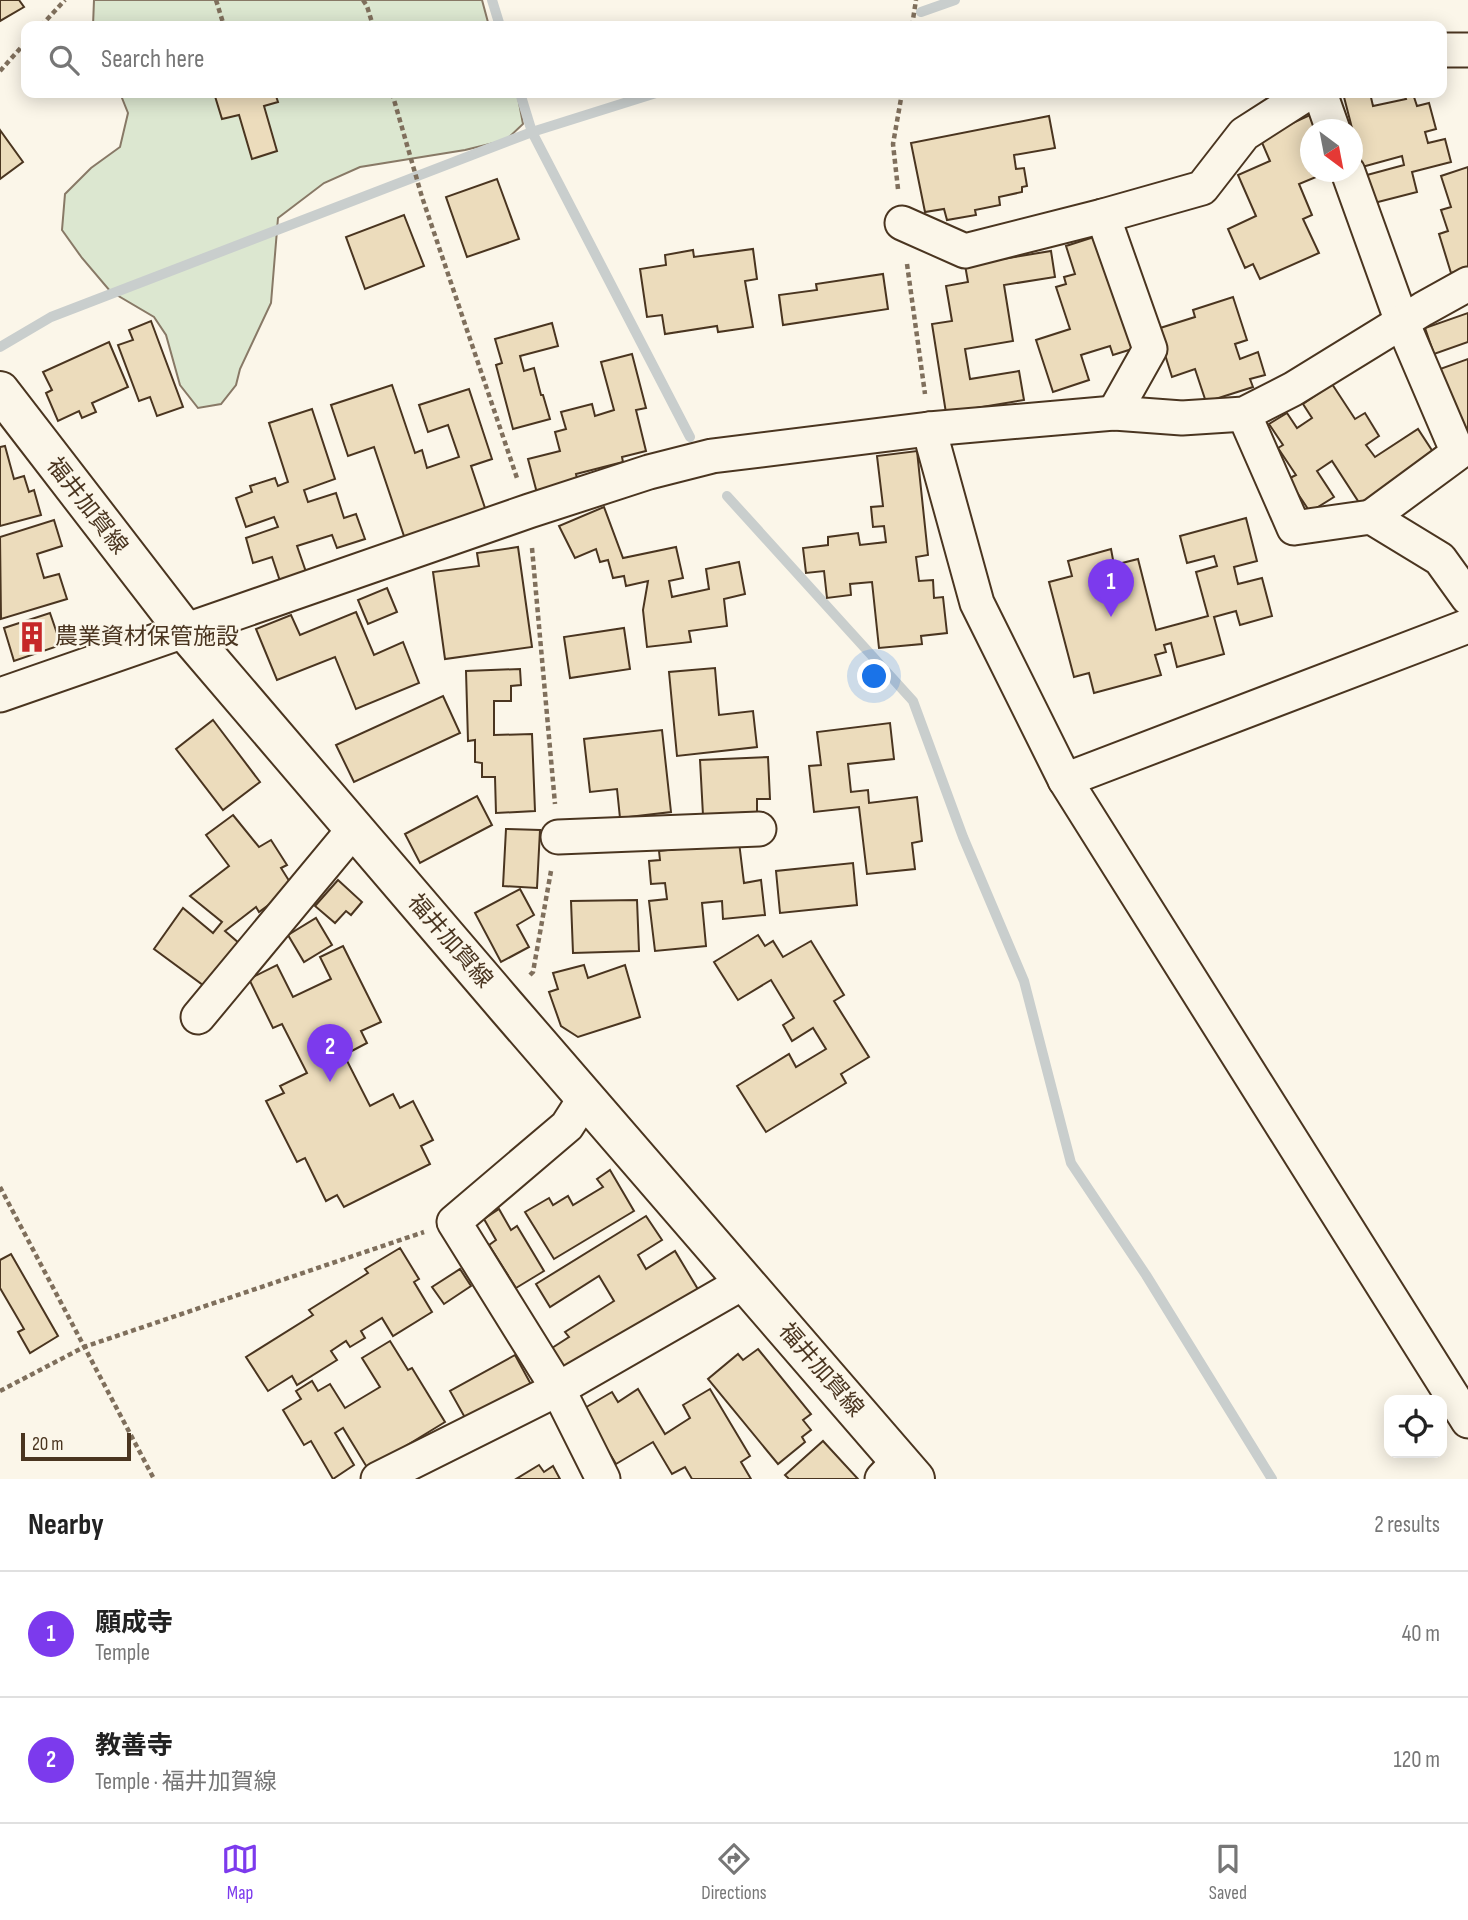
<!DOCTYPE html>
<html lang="en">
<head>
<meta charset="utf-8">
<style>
  body { margin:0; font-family:"Sofia Sans Condensed","Noto Sans JP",sans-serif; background:#f6f6f6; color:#222 }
  .controls { position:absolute; right:21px; bottom:21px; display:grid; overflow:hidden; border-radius:14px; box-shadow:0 4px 18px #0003 }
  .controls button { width:63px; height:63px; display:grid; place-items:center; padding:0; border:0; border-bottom:2px solid #e0e0e0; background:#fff; color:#222; font:35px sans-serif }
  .compass { position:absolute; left:1300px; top:119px; width:63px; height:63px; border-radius:50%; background:#fff; box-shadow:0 4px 18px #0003; rotate:148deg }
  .scale { position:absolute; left:21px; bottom:18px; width:110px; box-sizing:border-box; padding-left:7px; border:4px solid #4a3520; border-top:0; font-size:19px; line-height:24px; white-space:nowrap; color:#4a3520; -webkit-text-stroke:5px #fbf6e9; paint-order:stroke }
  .you { position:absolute; left:875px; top:677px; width:24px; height:24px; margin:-18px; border:5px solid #fff; border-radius:50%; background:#1a73e8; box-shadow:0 0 0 10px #1a73e833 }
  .badge { display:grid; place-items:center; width:46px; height:46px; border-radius:50%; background:#7c3aed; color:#fff; font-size:23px; font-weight:700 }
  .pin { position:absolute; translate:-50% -58px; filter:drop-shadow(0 2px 4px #0008) }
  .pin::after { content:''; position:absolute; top:37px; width:24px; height:21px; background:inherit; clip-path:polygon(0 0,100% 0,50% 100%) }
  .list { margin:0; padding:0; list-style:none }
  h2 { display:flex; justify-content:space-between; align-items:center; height:91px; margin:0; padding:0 28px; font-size:30px }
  h2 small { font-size:23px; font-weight:400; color:#767676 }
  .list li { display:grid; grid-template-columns:46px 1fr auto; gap:21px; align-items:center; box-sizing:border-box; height:126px; padding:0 28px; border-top:2px solid #e0e0e0 }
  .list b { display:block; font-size:26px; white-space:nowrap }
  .list p { margin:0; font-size:23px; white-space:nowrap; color:#767676 }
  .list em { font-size:23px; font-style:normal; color:#767676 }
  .icon { flex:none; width:38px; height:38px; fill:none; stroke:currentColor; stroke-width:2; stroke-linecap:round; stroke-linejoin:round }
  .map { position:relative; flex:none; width:1468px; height:1479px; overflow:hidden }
  .search { position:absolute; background:#fff; box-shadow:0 4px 18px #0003; left:21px; right:21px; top:21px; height:77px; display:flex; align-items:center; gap:18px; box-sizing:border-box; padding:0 24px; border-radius:14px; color:#767676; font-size:26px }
  .sheet { height:343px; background:#fff }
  nav { display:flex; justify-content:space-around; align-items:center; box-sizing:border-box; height:98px; border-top:2px solid #e0e0e0; background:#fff; font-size:19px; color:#767676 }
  nav a { display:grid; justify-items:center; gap:4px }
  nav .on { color:#7c3aed }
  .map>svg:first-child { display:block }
  .green { fill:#dce7d0; stroke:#887966; stroke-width:2 }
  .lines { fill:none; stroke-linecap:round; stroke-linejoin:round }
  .stream { stroke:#c9cecd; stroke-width:10 }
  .building { fill:#ecdcbc; stroke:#4a3520; stroke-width:2 }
  .street-casing { stroke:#4a3520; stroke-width:37 }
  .primary-casing { stroke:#4a3520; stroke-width:42 }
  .path { stroke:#7f6f5c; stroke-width:4.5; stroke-dasharray:5 3.5; stroke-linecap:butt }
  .street { stroke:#fbf6e9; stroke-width:33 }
  .primary { stroke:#fbf6e9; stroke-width:38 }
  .labels { text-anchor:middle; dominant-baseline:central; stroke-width:5; stroke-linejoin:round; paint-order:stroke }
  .street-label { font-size:23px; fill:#4a3520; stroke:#fbf6e9 }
  .poi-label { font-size:23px; fill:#4a3520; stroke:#fbf6e9; text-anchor:start }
</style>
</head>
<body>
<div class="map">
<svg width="1468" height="1479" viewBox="0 0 1468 1479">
  <rect width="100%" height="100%" fill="#fbf6e9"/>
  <g class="green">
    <polygon points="94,0 482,0 489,26 93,26"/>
    <polygon points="120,93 515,93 518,97 523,124 506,140 465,150 360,167 324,183 278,218 271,303 240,369 236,385 221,404 198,408 180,385 166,335 154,317 110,291 82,258 62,230 65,194 91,168 120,147 128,113"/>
  </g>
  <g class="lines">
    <g class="stream">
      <polyline points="492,0 500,26"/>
      <polyline points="921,12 955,0"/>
      <polyline points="867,26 868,26"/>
      <polyline points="520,93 532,132 690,437"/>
      <polyline points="0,347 51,317 532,132 656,93"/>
      <polyline points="727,496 913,701 963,837 1024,981 1071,1163 1146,1275 1272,1479"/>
    </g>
  </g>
  <g class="building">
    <polygon points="0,0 19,0 24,7 0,21"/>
    <polygon points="214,93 275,93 278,102 264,106 277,151 252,159 239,115 222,119"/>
    <polygon points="1362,93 1370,93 1373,106 1406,99 1404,93 1417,93 1413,94 1417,106 1429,103 1436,129 1425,132 1428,143 1445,139 1451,162 1412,172 1417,192 1374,203 1367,175 1404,165 1402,156 1362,167 1344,97"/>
    <polygon points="1310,115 1317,130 1310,130 1310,159 1308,160 1310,172 1313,172 1316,177 1299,184 1312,215 1303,219 1319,253 1260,279 1253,264 1245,268 1228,229 1256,216 1238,175 1270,161 1260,138"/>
    <polygon points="1049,116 1055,148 1014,155 1016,169 1024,168 1027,186 1022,187 1022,192 999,197 1000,205 975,210 976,215 947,220 944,209 925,212 911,143"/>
    <polygon points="0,130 23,162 0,179"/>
    <polygon points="1468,167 1468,268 1451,273 1439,234 1448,231 1441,210 1451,207 1441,176"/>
    <polygon points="497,179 519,239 467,257 446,197"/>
    <polygon points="404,215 424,266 365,289 346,237"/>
    <polygon points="1097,236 1132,349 1113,355 1110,346 1081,355 1089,380 1053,392 1036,340 1070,329 1056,287 1066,284 1064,277 1075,274 1066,246"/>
    <polygon points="753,249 757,279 745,281 753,327 718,332 717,326 665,334 662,315 647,317 640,269 666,265 665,255 693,250 694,257"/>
    <polygon points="1051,251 1055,277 1004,285 1013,341 965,349 970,379 1019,371 1024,400 946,413 932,324 952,321 946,286 968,282 965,265"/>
    <polygon points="883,274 888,309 783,325 779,295 817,290 816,284"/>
    <polygon points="1233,297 1247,340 1235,344 1240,359 1258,352 1265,375 1250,379 1253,387 1206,402 1195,369 1172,377 1157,329 1195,317 1193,310"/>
    <polygon points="1468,313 1468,342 1434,354 1425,328"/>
    <polygon points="151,321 183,407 157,416 150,397 139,401 118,345 133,340 129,330"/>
    <polygon points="552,323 558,346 520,356 524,371 534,368 541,395 543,395 550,419 513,429 496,365 502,363 495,339"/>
    <polygon points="109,342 128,387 92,403 96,412 82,418 79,411 58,421 46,393 52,390 43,372"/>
    <polygon points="632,354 646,408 636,410 646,451 622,457 623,462 576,474 578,483 537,493 528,459 560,451 555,432 566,429 561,412 592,404 595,416 614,410 601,362"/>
    <polygon points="1468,359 1468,428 1462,430 1440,369"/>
    <polygon points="1332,384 1355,419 1365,413 1379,436 1366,445 1375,457 1418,429 1435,455 1360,504 1332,461 1317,471 1334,497 1310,512 1288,479 1296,475 1278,448 1283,445 1269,424 1287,413 1297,428 1312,418 1303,404"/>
    <polygon points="392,385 415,453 422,450 427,468 459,457 448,425 428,432 419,405 469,389 492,459 471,466 487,514 406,542 374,447 348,456 331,405"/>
    <polygon points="312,409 335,479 304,490 308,502 336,493 344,518 356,514 365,539 337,548 332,535 297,546 306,572 280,581 272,557 253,563 246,538 278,527 274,517 246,527 236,498 252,492 250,486 275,478 278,486 288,482 269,423"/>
    <polygon points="5,446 14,479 24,476 29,492 34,490 41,515 0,526 0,447"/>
    <polygon points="917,451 928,555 916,557 919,581 933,580 934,598 943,597 947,633 921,636 922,644 879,648 872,582 850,584 851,595 827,598 824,571 806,573 803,548 828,545 828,537 858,533 860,545 886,542 884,526 873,527 871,507 883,506 877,456"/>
    <polygon points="604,507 623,558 676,547 683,578 669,581 672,597 709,589 706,569 739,562 745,594 724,599 727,626 689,631 691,642 647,647 643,610 648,581 626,586 624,576 613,578 608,560 600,562 596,549 575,558 559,526"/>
    <polygon points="1246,518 1257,561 1234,567 1238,584 1262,578 1272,616 1240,625 1236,611 1214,617 1224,654 1177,667 1171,643 1164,645 1166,652 1155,655 1161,675 1094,693 1089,673 1074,677 1049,582 1072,576 1068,561 1111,549 1114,565 1138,559 1156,630 1208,616 1196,572 1217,566 1214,556 1187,563 1180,536"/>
    <polygon points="54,520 62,546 37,554 44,578 59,574 67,599 1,619 0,537"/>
    <polygon points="518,547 532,647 445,659 433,572 479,566 477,553"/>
    <polygon points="387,588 397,612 368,624 358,600"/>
    <polygon points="356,612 374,655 403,642 419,683 356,709 335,657 277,680 256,629 291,615 300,635"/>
    <polygon points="50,613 61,645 14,661 4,628"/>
    <polygon points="624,628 630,669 570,678 564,637"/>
    <polygon points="715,668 719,715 753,711 757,747 677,756 669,672"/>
    <polygon points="520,669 521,685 511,686 511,701 494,701 494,735 532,734 535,811 496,813 495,777 482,777 482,763 475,762 475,740 468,741 466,671"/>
    <polygon points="443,696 460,733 354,782 336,745"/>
    <polygon points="213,720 260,782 223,810 176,749"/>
    <polygon points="890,723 894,759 848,764 851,792 868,790 869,803 917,797 922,841 912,843 915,869 867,874 859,807 814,812 809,766 821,765 817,732"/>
    <polygon points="662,730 671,812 620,818 617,789 590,792 584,739"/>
    <polygon points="768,757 770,799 757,799 757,812 703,815 700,760"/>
    <polygon points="477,796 492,825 420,863 405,834"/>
    <polygon points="233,815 259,847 271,840 287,865 281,868 293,887 259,912 256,907 225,931 240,944 207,988 154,949 183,908 213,933 222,922 190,896 229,866 206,835"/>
    <polygon points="506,829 540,830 537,888 503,886"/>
    <polygon points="739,842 744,883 761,880 765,915 723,919 722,901 702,903 706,946 655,951 649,901 667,899 665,883 651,884 649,861 660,860 659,851"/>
    <polygon points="853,863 857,905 780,913 776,871"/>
    <polygon points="338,880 362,902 351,915 346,911 335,923 315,906"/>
    <polygon points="520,889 534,915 517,925 529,947 501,962 475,913"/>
    <polygon points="637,900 639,951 573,953 571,901"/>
    <polygon points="316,918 332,945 304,962 288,935"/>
    <polygon points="758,935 765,946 773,941 783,957 811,941 844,995 834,1001 869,1057 841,1074 846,1083 766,1132 737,1086 789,1054 796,1067 826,1049 813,1028 792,1041 783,1025 794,1018 771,980 738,1000 714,962"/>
    <polygon points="343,946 381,1022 361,1031 367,1043 344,1055 370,1106 393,1094 400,1108 413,1101 433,1140 421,1146 430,1164 344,1207 337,1195 326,1201 305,1158 297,1162 266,1101 284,1093 280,1086 307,1073 282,1024 273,1028 249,979 277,965 293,997 331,979 320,957"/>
    <polygon points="584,965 588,978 625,965 640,1017 578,1037 561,1026 549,992 558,989 553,973"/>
    <polygon points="610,1170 634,1211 554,1259 525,1212 549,1198 553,1205 568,1196 573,1205 603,1187 597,1179"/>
    <polygon points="499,1209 511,1230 517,1226 544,1271 516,1288 489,1245 496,1240 484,1219"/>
    <polygon points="646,1216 662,1240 638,1255 646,1269 675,1251 699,1291 587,1360 584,1355 563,1367 552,1348 569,1337 565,1332 614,1301 599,1276 550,1307 536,1284"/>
    <polygon points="400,1248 419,1279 414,1282 432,1312 393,1336 382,1318 361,1331 365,1338 350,1347 346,1341 331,1351 337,1360 297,1385 292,1376 268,1391 246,1357 313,1315 309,1310 368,1273 365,1269"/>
    <polygon points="11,1254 58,1336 30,1353 18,1332 24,1329 0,1288 0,1260"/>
    <polygon points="460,1269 471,1286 444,1304 432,1287"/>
    <polygon points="390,1341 408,1370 412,1368 445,1422 368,1469 343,1428 335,1433 354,1465 333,1479 311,1441 304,1445 283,1410 301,1399 296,1391 312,1381 318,1391 330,1384 345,1408 380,1387 362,1358"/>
    <polygon points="758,1349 811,1414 803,1420 811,1430 802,1437 805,1442 778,1464 708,1379 738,1354 743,1360"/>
    <polygon points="515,1355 533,1388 468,1423 450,1391"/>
    <polygon points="638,1389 665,1434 690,1418 683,1405 710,1389 750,1456 741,1462 751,1479 692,1479 685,1467 672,1474 653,1442 616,1464 583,1409 612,1392 618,1402"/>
    <polygon points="823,1441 858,1479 789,1479 785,1475"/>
    <polygon points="539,1465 544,1472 553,1466 560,1479 516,1479"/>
  </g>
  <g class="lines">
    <defs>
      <g id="street">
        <polyline points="1442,50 1468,50"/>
        <polyline points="1320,93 1333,130"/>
        <polyline points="1348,172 1402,322 1458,453 1371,517"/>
        <polyline points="902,223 965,251 1103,216"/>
        <polyline points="1114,413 1150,349 1103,216 1202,188 1244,134 1308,93"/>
        <polyline points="1244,414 1294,528 1371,517 1440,559 1468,598"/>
        <polyline points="929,429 977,603 1065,780 1468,1421"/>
        <polyline points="0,695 529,511 649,472 712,456 929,429 1114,413 1182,418 1244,414 1293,389 1423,309 1468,284"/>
        <polyline points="1065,780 1468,626"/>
        <polyline points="558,837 759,829"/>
        <polyline points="198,1017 354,829"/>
        <polyline points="585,1098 567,1126 454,1222 558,1389 603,1479"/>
        <polyline points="378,1479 558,1389 744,1282"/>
        <polyline points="882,1479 899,1461"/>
      </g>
      <polyline id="primary" points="0,391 185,631 505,1005 915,1479"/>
    </defs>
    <use href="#street" class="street-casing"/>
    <use href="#primary" class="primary-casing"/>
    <g class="path">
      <polyline points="216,0 224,26"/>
      <polyline points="363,0 367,6 373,26"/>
      <polyline points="41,26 65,0"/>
      <polyline points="912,26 916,0"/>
      <polyline points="0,71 26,42"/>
      <polyline points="392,93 422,197 517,478"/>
      <polyline points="898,189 893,144 902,93"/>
      <polyline points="907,264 925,394"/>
      <polyline points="532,548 555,804"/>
      <polyline points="530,975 533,972 551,871"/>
      <polyline points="0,1187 154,1479"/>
      <polyline points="0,1391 84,1347 424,1232"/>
    </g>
    <use href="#street" class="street"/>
    <use href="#primary" class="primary"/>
  </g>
  <defs>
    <symbol id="building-bare" viewBox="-9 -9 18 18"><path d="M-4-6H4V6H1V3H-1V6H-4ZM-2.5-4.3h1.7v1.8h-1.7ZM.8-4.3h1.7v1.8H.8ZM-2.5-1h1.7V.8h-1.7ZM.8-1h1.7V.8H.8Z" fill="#c62828" stroke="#fbf6e9" stroke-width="2.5" paint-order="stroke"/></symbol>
  </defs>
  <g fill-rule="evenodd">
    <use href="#building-bare" x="10" y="615" width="44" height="44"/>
  </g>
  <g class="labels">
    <g class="street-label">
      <text transform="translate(87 506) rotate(52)">福井加賀線</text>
      <text transform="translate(450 941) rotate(49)">福井加賀線</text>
      <text transform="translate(821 1370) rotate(49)">福井加賀線</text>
    </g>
    <g class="poi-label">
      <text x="55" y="637">農業資材保管施設</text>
    </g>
  </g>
</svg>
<div class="controls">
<button><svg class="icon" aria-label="locate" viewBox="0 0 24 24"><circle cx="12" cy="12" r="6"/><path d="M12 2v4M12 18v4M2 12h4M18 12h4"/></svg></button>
</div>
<svg class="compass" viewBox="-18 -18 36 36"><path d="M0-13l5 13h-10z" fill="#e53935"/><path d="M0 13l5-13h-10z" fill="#767676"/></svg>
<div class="scale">20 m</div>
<div class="you"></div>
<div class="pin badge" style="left:1111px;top:617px">1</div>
<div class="pin badge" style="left:330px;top:1082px">2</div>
<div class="search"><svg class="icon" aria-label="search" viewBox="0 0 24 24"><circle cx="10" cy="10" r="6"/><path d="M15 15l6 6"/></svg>Search here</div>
</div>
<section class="sheet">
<h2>Nearby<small>2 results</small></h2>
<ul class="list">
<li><span class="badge">1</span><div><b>願成寺</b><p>Temple</p></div><em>40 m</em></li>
<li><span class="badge">2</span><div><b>教善寺</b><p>Temple · 福井加賀線</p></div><em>120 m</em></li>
</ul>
</section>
<nav>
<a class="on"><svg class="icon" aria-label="map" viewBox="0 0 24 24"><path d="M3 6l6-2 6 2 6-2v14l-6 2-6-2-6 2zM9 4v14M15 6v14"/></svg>Map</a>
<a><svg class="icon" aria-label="directions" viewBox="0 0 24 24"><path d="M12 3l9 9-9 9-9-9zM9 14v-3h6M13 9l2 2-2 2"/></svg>Directions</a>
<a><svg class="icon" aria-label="saved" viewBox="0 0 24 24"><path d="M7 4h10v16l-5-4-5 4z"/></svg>Saved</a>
</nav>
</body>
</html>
